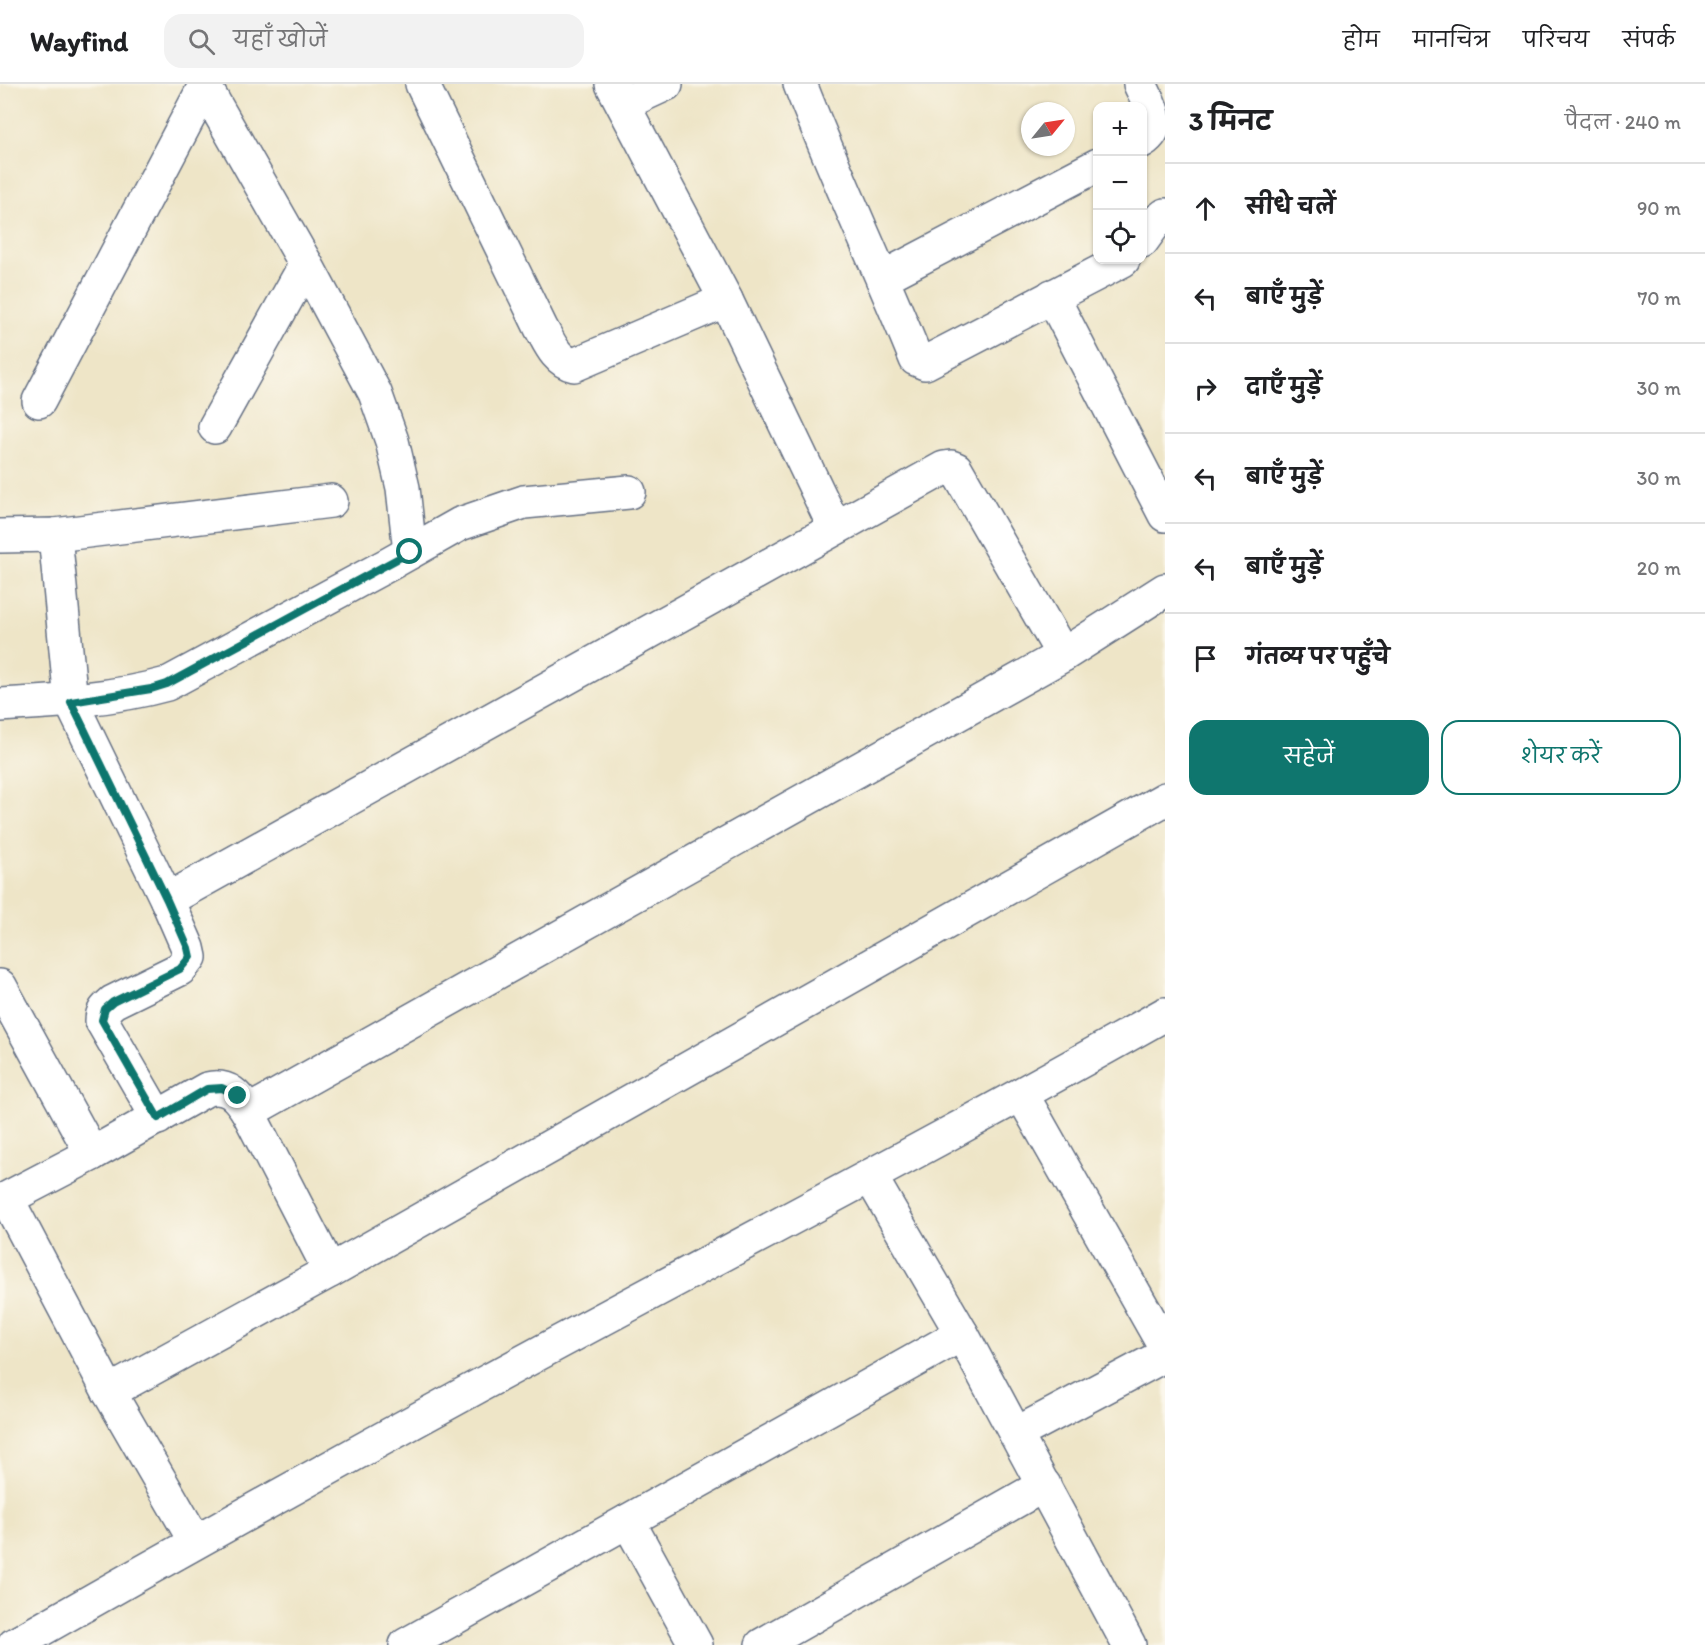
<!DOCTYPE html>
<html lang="hi">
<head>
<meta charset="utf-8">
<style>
  body { margin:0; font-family:Itim,"Playpen Sans Deva",sans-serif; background:#f2f2f2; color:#202124 }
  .controls { position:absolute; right:18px; top:18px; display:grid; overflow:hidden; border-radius:12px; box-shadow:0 2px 4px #0004 }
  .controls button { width:54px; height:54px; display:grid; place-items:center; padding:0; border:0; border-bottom:2px solid #e0e0e0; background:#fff; color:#202124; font:30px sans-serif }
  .compass { position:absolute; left:1021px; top:18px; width:54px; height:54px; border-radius:50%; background:#fff; box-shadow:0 2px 4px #0004; rotate:60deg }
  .stop { position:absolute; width:18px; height:18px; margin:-14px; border:4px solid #0f766e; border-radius:50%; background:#fff }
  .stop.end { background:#0f766e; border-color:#fff; box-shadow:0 2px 6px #0008 }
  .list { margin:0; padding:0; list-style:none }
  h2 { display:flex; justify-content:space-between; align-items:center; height:78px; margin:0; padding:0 24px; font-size:26px }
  h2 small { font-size:20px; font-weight:400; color:#757577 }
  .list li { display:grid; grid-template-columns:39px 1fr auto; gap:18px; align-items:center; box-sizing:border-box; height:90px; padding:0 24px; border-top:2px solid #e0e0e0 }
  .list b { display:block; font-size:22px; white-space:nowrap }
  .list em { font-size:20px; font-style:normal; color:#757577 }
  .actions { display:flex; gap:12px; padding:18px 24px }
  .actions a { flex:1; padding:14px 0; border:2px solid #0f766e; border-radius:18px; text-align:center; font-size:21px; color:#0f766e }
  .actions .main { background:#0f766e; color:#fff }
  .icon { flex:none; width:33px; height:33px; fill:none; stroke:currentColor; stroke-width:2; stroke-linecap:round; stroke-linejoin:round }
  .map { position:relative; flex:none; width:1165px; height:1561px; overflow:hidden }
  header { display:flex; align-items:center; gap:36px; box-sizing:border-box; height:84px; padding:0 30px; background:#fff; border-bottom:2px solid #e0e0e0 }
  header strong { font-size:28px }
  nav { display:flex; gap:33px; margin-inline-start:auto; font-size:21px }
  .search { width:420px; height:54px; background:#f2f2f2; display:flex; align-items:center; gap:15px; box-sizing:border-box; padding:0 21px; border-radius:18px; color:#757577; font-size:22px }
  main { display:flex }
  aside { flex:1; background:#fff }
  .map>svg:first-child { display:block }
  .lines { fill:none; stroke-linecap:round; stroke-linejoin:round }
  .minor-casing { stroke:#656f83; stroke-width:36 }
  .minor { stroke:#fff; stroke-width:33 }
  .route { stroke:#0f766e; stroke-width:8 }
</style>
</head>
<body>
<header>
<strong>Wayfind</strong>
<div class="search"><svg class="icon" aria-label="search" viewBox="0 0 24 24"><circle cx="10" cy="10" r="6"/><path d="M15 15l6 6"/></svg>यहाँ खोजें</div>
<nav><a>होम</a><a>मानचित्र</a><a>परिचय</a><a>संपर्क</a></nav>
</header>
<main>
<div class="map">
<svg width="1165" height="1561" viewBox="0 0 1165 1561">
  <rect width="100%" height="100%" fill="#fbf7ec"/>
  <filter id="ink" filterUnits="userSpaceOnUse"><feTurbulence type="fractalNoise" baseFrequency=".0167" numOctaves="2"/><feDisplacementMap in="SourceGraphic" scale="12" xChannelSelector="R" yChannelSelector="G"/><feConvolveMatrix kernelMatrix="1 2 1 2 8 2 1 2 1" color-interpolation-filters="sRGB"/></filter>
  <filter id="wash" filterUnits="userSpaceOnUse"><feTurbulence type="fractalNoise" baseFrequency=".008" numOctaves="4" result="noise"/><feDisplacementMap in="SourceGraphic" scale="24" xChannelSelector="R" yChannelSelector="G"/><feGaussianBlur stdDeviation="1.35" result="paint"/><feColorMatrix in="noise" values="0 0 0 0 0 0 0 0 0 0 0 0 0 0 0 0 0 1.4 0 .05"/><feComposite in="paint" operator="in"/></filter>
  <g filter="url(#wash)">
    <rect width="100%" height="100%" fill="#eee5c7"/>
  </g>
  <g filter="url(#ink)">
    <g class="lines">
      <defs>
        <g id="minor">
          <path d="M 422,0 L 541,244 C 549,258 556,277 574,281 L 726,216"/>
          <polyline points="612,0 726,216 835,444"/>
          <path d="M 800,0 C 836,93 879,183 916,275 L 925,279 L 1123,176"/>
          <path d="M 1140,0 C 1149,20 1165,42 1142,57"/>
          <polyline points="205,3 306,180 375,309 392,357 403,404 410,468"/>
          <polyline points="623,20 666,0"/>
          <polyline points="1142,157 1155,139 1165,131"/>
          <polyline points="884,193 1098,81"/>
          <polyline points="1052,212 1165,431"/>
          <polyline points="39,317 206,0"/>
          <polyline points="215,343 306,180"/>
          <path d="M 55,451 L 71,618 L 167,816 L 188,864 L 190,873 L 180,885 L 113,918 C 106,924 102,927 102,937 L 158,1034"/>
          <polyline points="0,452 55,451 331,417"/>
          <path d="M 0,621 C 56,618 113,615 167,600 L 391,479 L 460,440 L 524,418 L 629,408"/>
          <polyline points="167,816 944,384 951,383 956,385 1063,571"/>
          <polyline points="0,902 92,1070"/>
          <polyline points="1022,1011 1165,1263"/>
          <polyline points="248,1028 1063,571 1165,506"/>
          <polyline points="870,1092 962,1250 1129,1561"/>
          <polyline points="7,1115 109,1308 195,1457"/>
          <path d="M 0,1118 L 92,1070 L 207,1005 C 228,1000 238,1012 248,1028 L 330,1187"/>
          <polyline points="109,1308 330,1187 1165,715"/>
          <polyline points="1016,1350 1165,1271"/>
          <polyline points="628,1437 696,1561"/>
          <path d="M 14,1561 C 170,1472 328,1384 486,1298 C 712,1175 941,1057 1165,930"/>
          <polyline points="406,1561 962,1250"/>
          <polyline points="762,1561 1044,1401"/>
        </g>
      </defs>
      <use href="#minor" class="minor-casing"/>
      <use href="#minor" class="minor"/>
    </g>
  </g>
  <g class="lines" filter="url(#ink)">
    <polyline class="route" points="238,1012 222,1004 207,1005 158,1034 102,936 105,925 113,918 180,885 190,873 188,864 167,816 71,618 151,605 167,600 410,468"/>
  </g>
</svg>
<div class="controls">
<button>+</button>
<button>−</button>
<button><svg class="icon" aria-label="locate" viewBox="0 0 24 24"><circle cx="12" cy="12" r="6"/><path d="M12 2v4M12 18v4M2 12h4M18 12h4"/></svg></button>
</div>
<svg class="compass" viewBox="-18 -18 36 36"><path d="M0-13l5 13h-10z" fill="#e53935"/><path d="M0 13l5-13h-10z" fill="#757577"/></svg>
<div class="stop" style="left:410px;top:468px"></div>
<div class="stop end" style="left:238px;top:1012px"></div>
</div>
<aside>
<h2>3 मिनट<small>पैदल · 240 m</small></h2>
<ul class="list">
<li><svg class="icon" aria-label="ahead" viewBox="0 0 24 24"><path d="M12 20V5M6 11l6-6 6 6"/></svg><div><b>सीधे चलें</b></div><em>90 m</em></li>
<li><svg class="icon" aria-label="left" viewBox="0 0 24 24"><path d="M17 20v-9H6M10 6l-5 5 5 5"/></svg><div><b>बाएँ मुड़ें</b></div><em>70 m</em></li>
<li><svg class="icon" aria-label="right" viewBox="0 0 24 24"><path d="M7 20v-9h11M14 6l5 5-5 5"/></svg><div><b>दाएँ मुड़ें</b></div><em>30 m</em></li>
<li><svg class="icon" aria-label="left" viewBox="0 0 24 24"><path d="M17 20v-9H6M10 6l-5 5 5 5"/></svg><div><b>बाएँ मुड़ें</b></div><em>30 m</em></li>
<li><svg class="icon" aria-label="left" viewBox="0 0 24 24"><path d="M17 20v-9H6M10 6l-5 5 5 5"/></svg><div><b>बाएँ मुड़ें</b></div><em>20 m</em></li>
<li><svg class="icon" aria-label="arrive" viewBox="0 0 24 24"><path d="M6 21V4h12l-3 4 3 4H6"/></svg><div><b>गंतव्य पर पहुँचे</b></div></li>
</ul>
<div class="actions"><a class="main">सहेजें</a><a>शेयर करें</a></div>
</aside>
</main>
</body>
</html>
